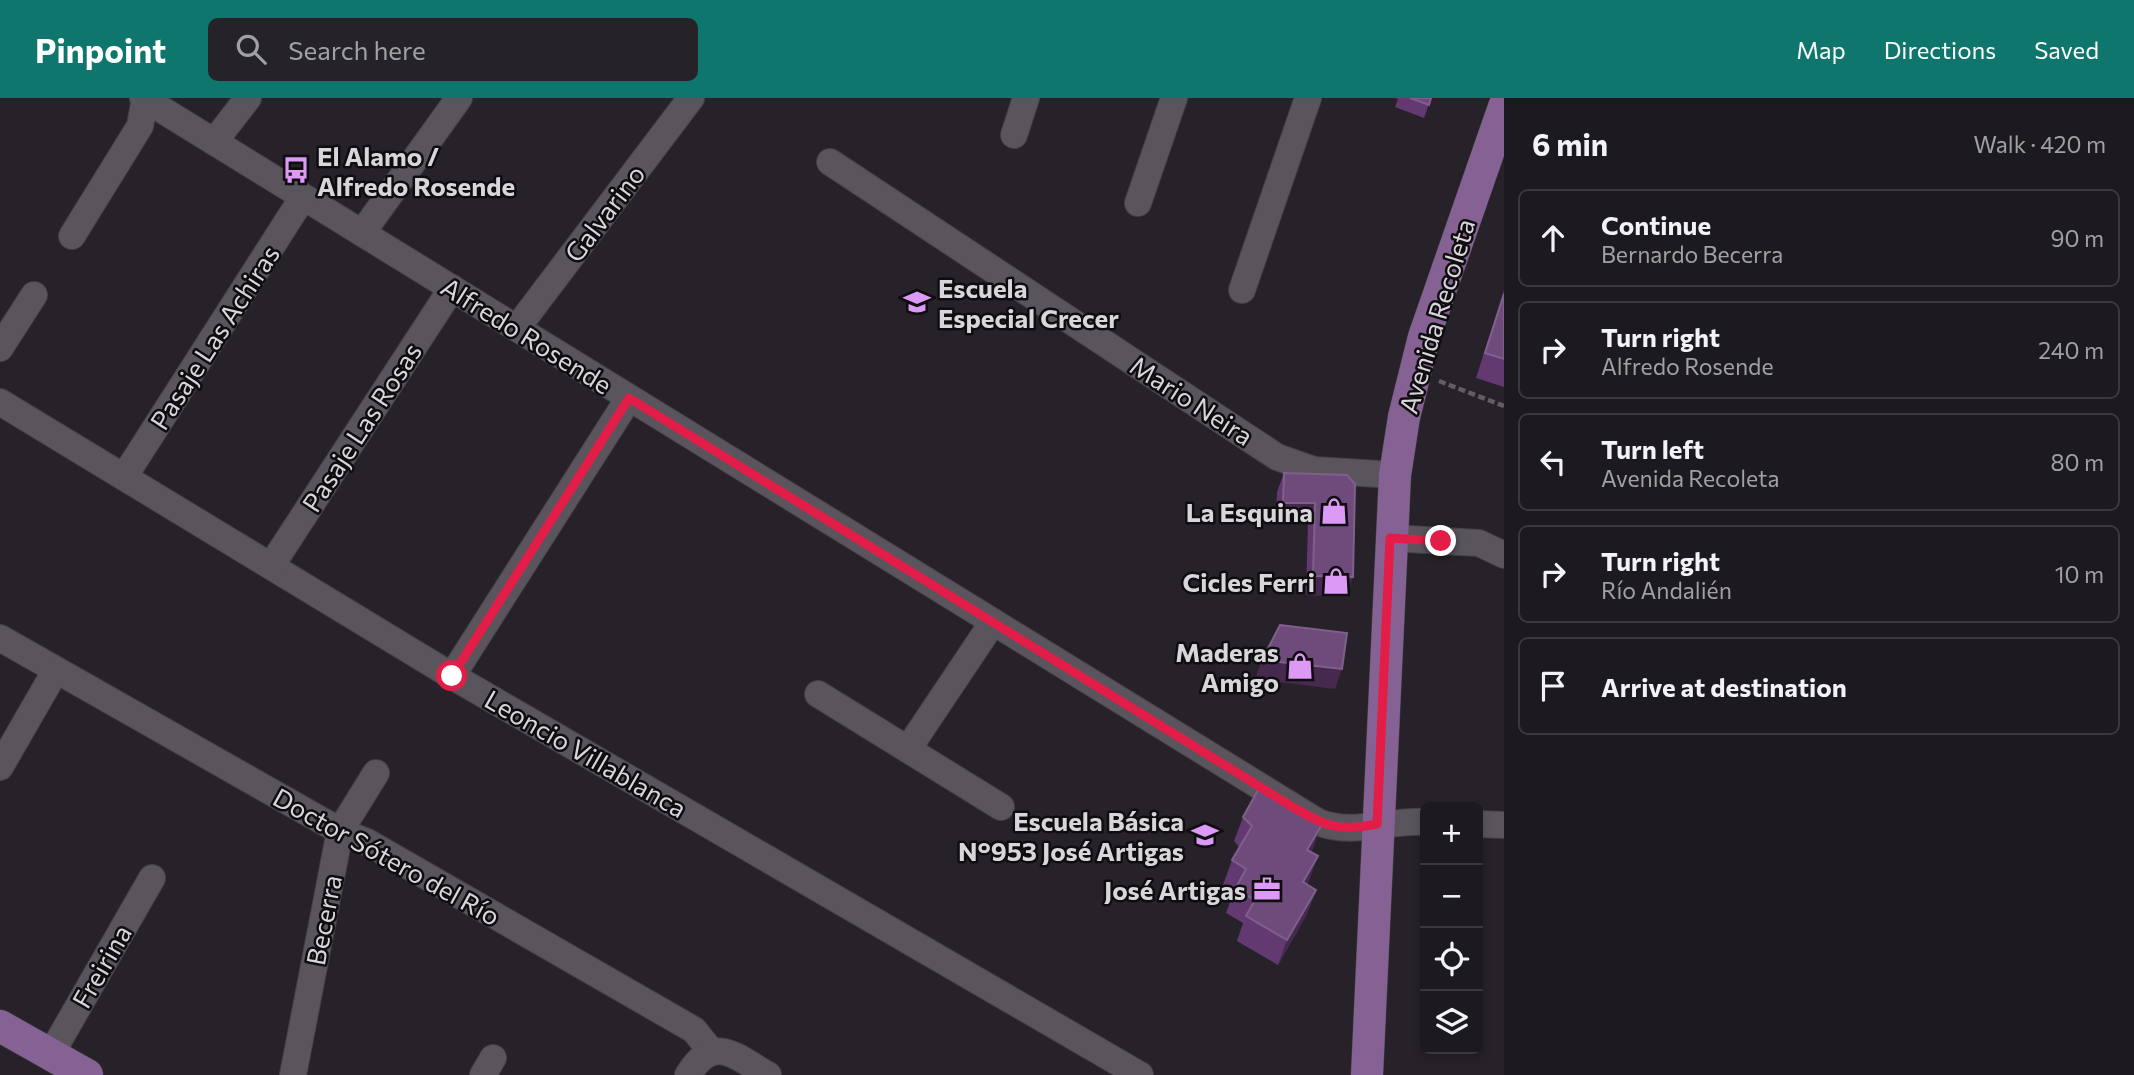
<!DOCTYPE html>
<html lang="en">
<head>
<meta charset="utf-8">
<style>
  body { margin:0; font-family:Commissioner,sans-serif; background:#252328; color:#f1f3f6 }
  .controls { position:absolute; right:21px; bottom:21px; display:grid; overflow:hidden; border-radius:10px; box-shadow:0 4px 10px #0003 }
  .controls button { width:63px; height:63px; display:grid; place-items:center; padding:0; border:0; border-bottom:2px solid #3b383d; background:#1d1a1f; color:#f1f3f6; font:35px sans-serif }
  .stop { position:absolute; width:21px; height:21px; margin:-16px; border:5px solid #e11d48; border-radius:50%; background:#fff }
  .stop.end { background:#e11d48; border-color:#fff; box-shadow:0 2px 7px #0008 }
  .list { margin:0; padding:0; list-style:none }
  h2 { display:flex; justify-content:space-between; align-items:center; height:91px; margin:0; padding:0 28px; font-size:30px }
  h2 small { font-size:23px; font-weight:400; color:#a0a1a4 }
  .list li { display:grid; grid-template-columns:46px 1fr auto; gap:21px; align-items:center; box-sizing:border-box; height:98px; margin:0 14px 14px; padding:0 14px; border:2px solid #3b383d; border-radius:10px }
  .list b { display:block; font-size:26px; white-space:nowrap }
  .list p { margin:0; font-size:23px; white-space:nowrap; color:#a0a1a4 }
  .list em { font-size:23px; font-style:normal; color:#a0a1a4 }
  .icon { flex:none; width:38px; height:38px; fill:none; stroke:currentColor; stroke-width:2; stroke-linecap:round; stroke-linejoin:round }
  .map { position:relative; flex:none; width:1504px; height:977px; overflow:hidden }
  header { display:flex; align-items:center; gap:42px; box-sizing:border-box; height:98px; padding:0 35px; background:#0f766e; color:#fff }
  header strong { font-size:33px }
  nav { display:flex; gap:38px; margin-inline-start:auto; font-size:24px }
  .search { width:490px; height:63px; background:#252328; display:flex; align-items:center; gap:18px; box-sizing:border-box; padding:0 24px; border-radius:10px; color:#a0a1a4; font-size:26px }
  main { display:flex }
  aside { flex:1; background:#1d1a1f }
  .map>svg:first-child { display:block }
  .lines { fill:none; stroke-linecap:round; stroke-linejoin:round }
  .minor-casing { stroke:#444146; stroke-width:28 }
  .major-casing { stroke:#444146; stroke-width:33 }
  .path { stroke:#615d63; stroke-width:4.5; stroke-dasharray:7 3.5; stroke-linecap:butt }
  .minor { stroke:#5a555d; stroke-width:26 }
  .major { stroke:#866294; stroke-width:32 }
  .wall { fill:#623a71 }
  .shaded-wall { fill:#45294f }
  .building { fill:#6f4b7c; stroke:#7f608b; stroke-width:2 }
  .route { stroke:#e11d48; stroke-width:9 }
  .labels { text-anchor:middle; dominant-baseline:central; stroke-width:5; stroke-linejoin:round; paint-order:stroke }
  .poi-label { font-size:26px; font-weight:bold; fill:#d9d6db; stroke:#0f0d10; text-anchor:end }
  .street-label { font-size:26px; fill:#d9d6db; stroke:#0f0d10 }
</style>
</head>
<body>
<header>
<strong>Pinpoint</strong>
<div class="search"><svg class="icon" aria-label="search" viewBox="0 0 24 24"><circle cx="10" cy="10" r="6"/><path d="M15 15l6 6"/></svg>Search here</div>
<nav><a>Map</a><a>Directions</a><a>Saved</a></nav>
</header>
<main>
<div class="map">
<svg width="1504" height="977" viewBox="0 0 1504 977">
  <rect width="100%" height="100%" fill="#272229"/>
  <g class="lines">
    <defs>
      <g id="minor">
        <path d="M 143,0 L 1318,724 C 1352,738 1388,722 1425,724"/>
        <polyline points="1014,37 1026,0"/>
        <polyline points="214,44 248,0"/>
        <polyline points="830,64 1277,359 1314,372 1395,377"/>
        <polyline points="1138,105 1174,0"/>
        <polyline points="362,135 459,0"/>
        <polyline points="72,138 140,28 145,0"/>
        <polyline points="1242,192 1308,0"/>
        <polyline points="517,230 691,0"/>
        <polyline points="0,250 34,197"/>
        <polyline points="0,304 452,578 1140,977"/>
        <polyline points="124,379 303,99"/>
        <polyline points="1390,440 1479,445 1504,457"/>
        <polyline points="271,468 452,190"/>
        <polyline points="0,540 340,733 367,744 694,932 711,953"/>
        <polyline points="452,578 629,300"/>
        <polyline points="818,596 1001,709"/>
        <polyline points="908,651 993,524"/>
        <polyline points="0,669 56,572"/>
        <polyline points="1478,726 1504,727"/>
        <polyline points="51,956 152,780"/>
        <polyline points="293,977 340,733 376,675"/>
        <polyline points="483,977 493,960"/>
        <path d="M 688,977 C 714,935 735,958 768,977"/>
      </g>
      <g id="major">
        <polyline points="0,928 87,977"/>
        <polyline points="1367,977 1395,377 1404,319 1424,239 1504,9"/>
      </g>
    </defs>
    <use href="#minor" class="minor-casing"/>
    <use href="#major" class="major-casing"/>
    <polyline class="path" points="1439,283 1504,308"/>
    <use href="#minor" class="minor"/>
    <use href="#major" class="major"/>
  </g>
  <g class="wall">
    <polygon points="1395,0 1431,0 1424,20 1395,9 1398,1"/>
    <polygon points="1504,192 1504,289 1476,280"/>
    <polygon points="1284,375 1347,377 1346,498 1306,497 1308,425 1276,424 1277,394"/>
    <polygon points="1243,719 1318,758 1307,786 1316,792 1307,816 1278,867 1237,843 1243,825 1226,815 1234,793 1223,787 1232,762 1239,749 1234,743"/>
  </g>
  <g class="shaded-wall">
    <polygon points="1283,405 1315,405 1308,425 1276,424"/>
    <polygon points="1313,478 1353,479 1346,498 1306,497"/>
    <polygon points="1262,562 1342,571 1335,591 1255,581"/>
    <polygon points="1321,728 1312,753 1298,777 1307,752"/>
    <polygon points="1318,758 1309,783 1294,809 1303,784"/>
    <polygon points="1316,792 1307,816 1278,867 1287,842"/>
  </g>
  <g class="building">
    <polygon points="1410,0 1431,0 1429,7"/>
    <polygon points="1504,196 1504,261 1485,255"/>
    <polygon points="1284,375 1347,377 1355,386 1353,479 1313,478 1315,405 1283,405"/>
    <polygon points="1280,527 1347,535 1342,571 1262,562"/>
    <polygon points="1258,692 1321,728 1307,752 1318,758 1303,784 1316,792 1287,842 1246,818 1255,802 1235,791 1246,771 1232,762 1252,728 1243,719"/>
  </g>
  <g class="lines">
    <path class="route" d="M 452,578 L 629,300 L 1291,708 C 1326,728 1337,734 1377,726 L 1390,440 L 1441,443"/>
  </g>
  <defs>
    <symbol id="bus-bare" viewBox="-9 -9 18 18"><path d="M-5-6H5V4H4V6H2V4H-2V6H-4V4H-5ZM-3.5-4V0h7V-4ZM-3.5 1.2v1.5H-2V1.2ZM2 1.2v1.5H3.5V1.2Z" fill="#dc99f5" stroke="#0f0d10" stroke-width="2.5" paint-order="stroke"/></symbol>
    <symbol id="school-bare" viewBox="-9 -9 18 18"><path d="M0-5L7-2L0 1L-7-2ZM-4 1L0 2.5L4 1V4Q0 6-4 4Z" fill="#dc99f5" stroke="#0f0d10" stroke-width="2.5" paint-order="stroke"/></symbol>
    <symbol id="shop-bare" viewBox="-9 -9 18 18"><path d="M-5-2.5h2.3a2.7 3.5 0 0 1 5.4 0H5L5.5 6h-11ZM-1.5-2.5h3a1.5 2.3 0 0 0-3 0Z" fill="#dc99f5" stroke="#0f0d10" stroke-width="2.5" paint-order="stroke"/></symbol>
    <symbol id="office-bare" viewBox="-9 -9 18 18"><path d="M-6-3h4V-5.5h4V-3h4V5H-6ZM-1-4.5V-3h2v-1.5ZM-6 0V1H6V0Z" fill="#dc99f5" stroke="#0f0d10" stroke-width="2.5" paint-order="stroke"/></symbol>
  </defs>
  <g fill-rule="evenodd">
    <use href="#bus-bare" x="277" y="53" width="38" height="38"/>
    <use href="#school-bare" x="898" y="185" width="38" height="38"/>
    <use href="#shop-bare" x="1315" y="394" width="38" height="38"/>
    <use href="#shop-bare" x="1317" y="464" width="38" height="38"/>
    <use href="#shop-bare" x="1281" y="549" width="38" height="38"/>
    <use href="#school-bare" x="1186" y="718" width="38" height="38"/>
    <use href="#office-bare" x="1248" y="772" width="38" height="38"/>
  </g>
  <g class="labels">
    <g class="poi-label">
      <text x="317" y="57" text-anchor="start">El Alamo /<tspan x="317" dy="30">Alfredo Rosende</tspan></text>
      <text x="938" y="189" text-anchor="start">Escuela<tspan x="938" dy="30">Especial Crecer</tspan></text>
      <text x="1313" y="413">La Esquina</text>
      <text x="1315" y="483">Cicles Ferri</text>
      <text x="1279" y="553">Maderas<tspan x="1279" dy="30">Amigo</tspan></text>
      <text x="1184" y="722">Escuela Básica<tspan x="1184" dy="30">N°953 José Artigas</tspan></text>
      <text x="1246" y="791">José Artigas</text>
    </g>
    <g class="street-label">
      <text transform="translate(604 115) rotate(-53)">Galvarino</text>
      <text transform="translate(1436 218) rotate(-73)">Avenida Recoleta</text>
      <text transform="translate(527 237) rotate(32)">Alfredo Rosende</text>
      <text transform="translate(214 239) rotate(-57)">Pasaje Las Achiras</text>
      <text transform="translate(1192 302) rotate(33)">Mario Neira</text>
      <text transform="translate(361 329) rotate(-57)">Pasaje Las Rosas</text>
      <text transform="translate(586 655) rotate(30)">Leoncio Villablanca</text>
      <text transform="translate(387 758) rotate(29)">Doctor Sótero del Río</text>
      <text transform="translate(323 822) rotate(-79)">Becerra</text>
      <text transform="translate(101 868) rotate(-60)">Freirina</text>
    </g>
  </g>
</svg>
<div class="controls">
<button>+</button>
<button>−</button>
<button><svg class="icon" aria-label="locate" viewBox="0 0 24 24"><circle cx="12" cy="12" r="6"/><path d="M12 2v4M12 18v4M2 12h4M18 12h4"/></svg></button>
<button><svg class="icon" aria-label="layers" viewBox="0 0 24 24"><path d="M12 4l9 5-9 5-9-5zM3 14l9 5 9-5"/></svg></button>
</div>
<div class="stop" style="left:452px;top:578px"></div>
<div class="stop end" style="left:1441px;top:443px"></div>
</div>
<aside>
<h2>6 min<small>Walk · 420 m</small></h2>
<ul class="list">
<li><svg class="icon" aria-label="ahead" viewBox="0 0 24 24"><path d="M12 20V5M6 11l6-6 6 6"/></svg><div><b>Continue</b><p>Bernardo Becerra</p></div><em>90 m</em></li>
<li><svg class="icon" aria-label="right" viewBox="0 0 24 24"><path d="M7 20v-9h11M14 6l5 5-5 5"/></svg><div><b>Turn right</b><p>Alfredo Rosende</p></div><em>240 m</em></li>
<li><svg class="icon" aria-label="left" viewBox="0 0 24 24"><path d="M17 20v-9H6M10 6l-5 5 5 5"/></svg><div><b>Turn left</b><p>Avenida Recoleta</p></div><em>80 m</em></li>
<li><svg class="icon" aria-label="right" viewBox="0 0 24 24"><path d="M7 20v-9h11M14 6l5 5-5 5"/></svg><div><b>Turn right</b><p>Río Andalién</p></div><em>10 m</em></li>
<li><svg class="icon" aria-label="arrive" viewBox="0 0 24 24"><path d="M6 21V4h12l-3 4 3 4H6"/></svg><div><b>Arrive at destination</b></div></li>
</ul>
</aside>
</main>
</body>
</html>
